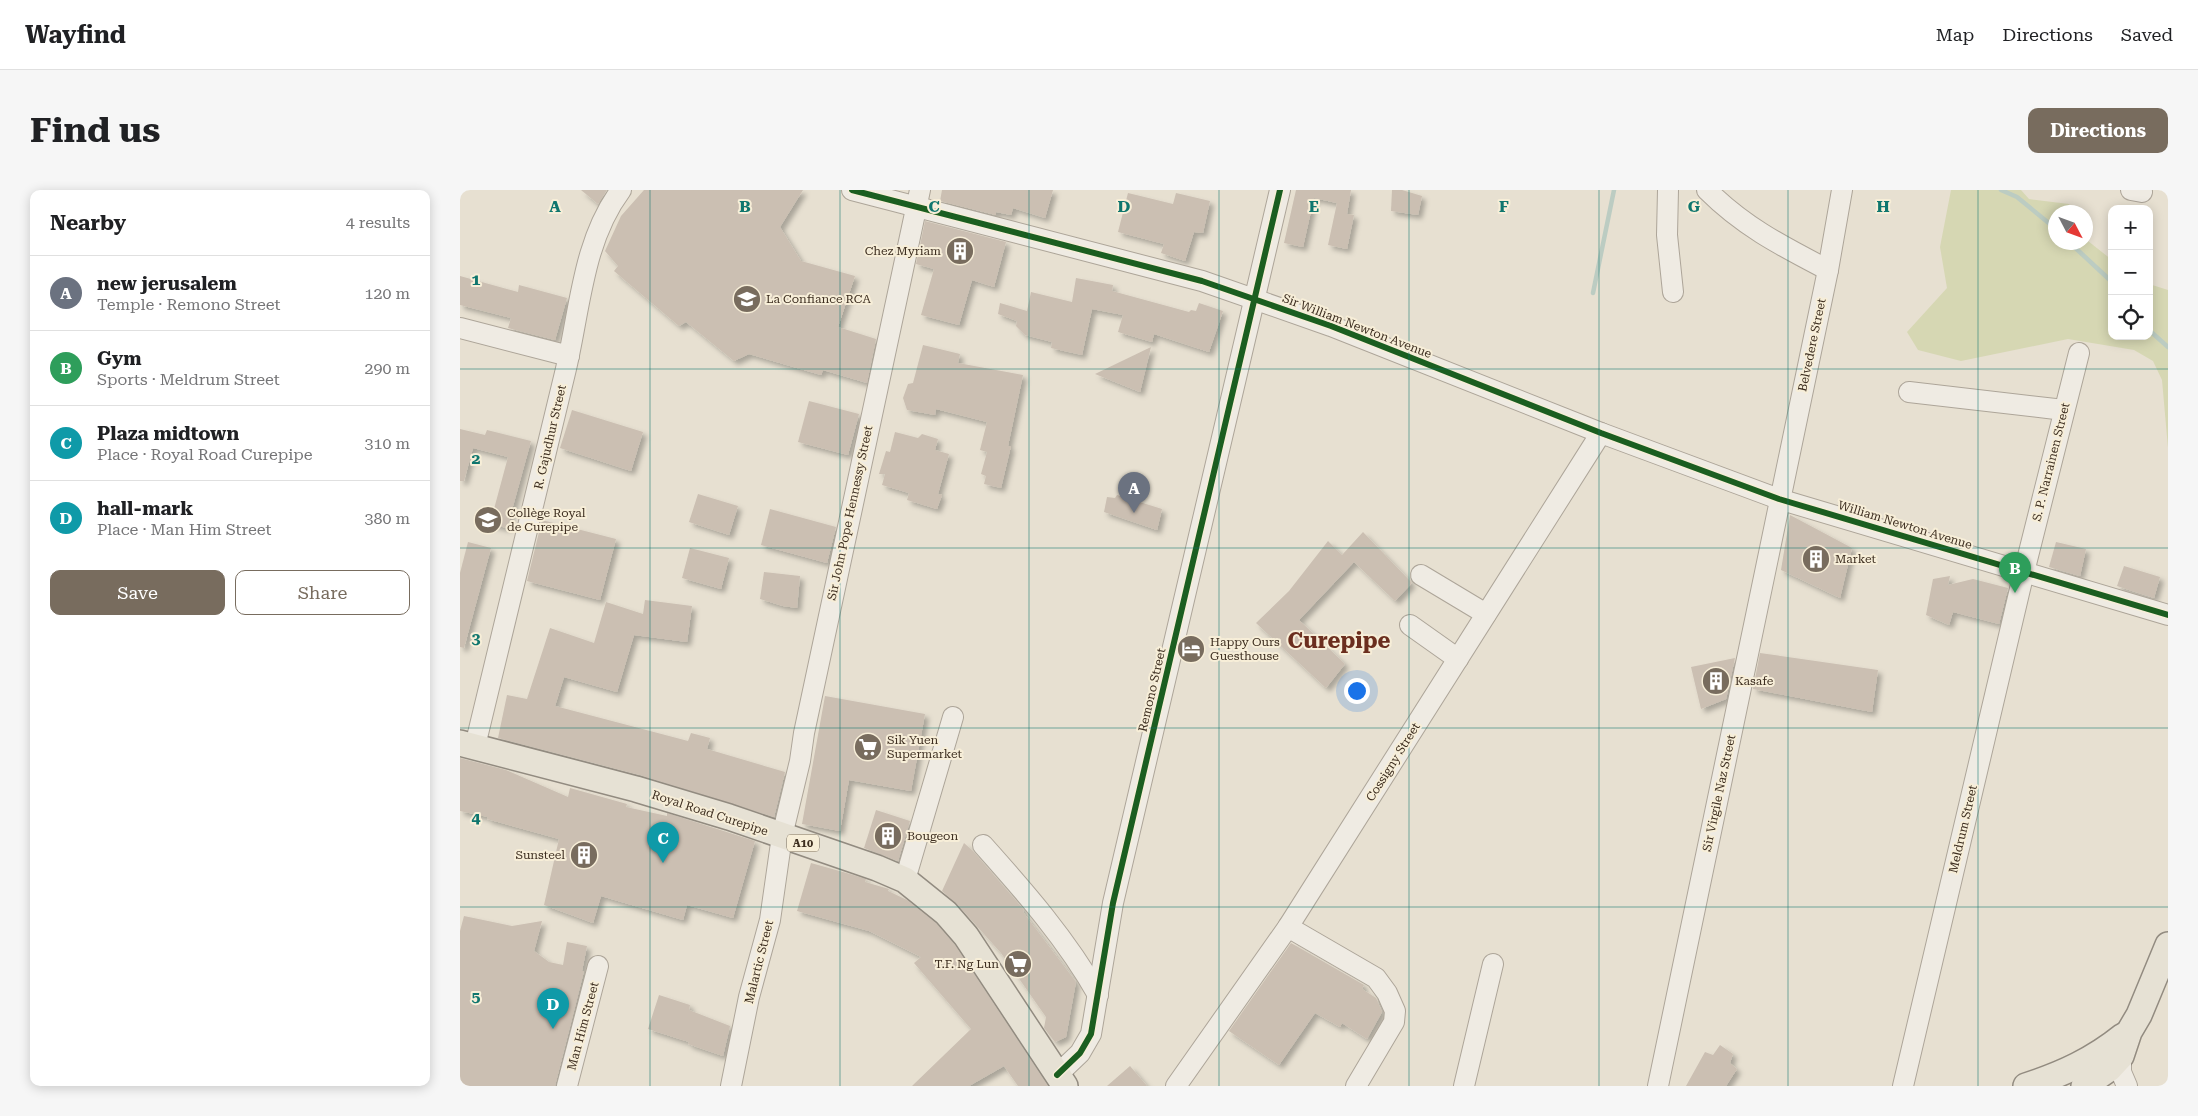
<!DOCTYPE html>
<html lang="en">
<head>
<meta charset="utf-8">
<style>
  body { margin:0; font-family:"Roboto Serif",serif; background:#f6f6f6; color:#202124 }
  .controls { position:absolute; right:15px; top:15px; display:grid; overflow:hidden; border-radius:10px; box-shadow:0 2px 12px #0003 }
  .controls button { width:45px; height:45px; display:grid; place-items:center; padding:0; border:0; border-bottom:1px solid #e0e0e0; background:#fff; color:#202124; font:25px sans-serif }
  .compass { position:absolute; left:1588px; top:15px; width:45px; height:45px; border-radius:50%; background:#fff; box-shadow:0 2px 12px #0003; rotate:131deg }
  .you { position:absolute; left:896px; top:500px; width:18px; height:18px; margin:-12px; border:4px solid #fff; border-radius:50%; background:#1a73e8; box-shadow:0 0 0 8px #1a73e833 }
  .badge { display:grid; place-items:center; width:32px; height:32px; border-radius:50%; background:#786c5e; color:#fff; font-size:16px; font-weight:700 }
  .pin { position:absolute; translate:-50% -41px; filter:drop-shadow(0 1px 2px #0008) }
  .pin::after { content:''; position:absolute; top:26px; width:18px; height:15px; background:inherit; clip-path:polygon(0 0,100% 0,50% 100%) }
  .list { margin:0; padding:0; list-style:none }
  h2 { display:flex; justify-content:space-between; align-items:center; height:65px; margin:0; padding:0 20px; font-size:21px }
  h2 small { font-size:16px; font-weight:400; color:#757577 }
  .list li { display:grid; grid-template-columns:32px 1fr auto; gap:15px; align-items:center; box-sizing:border-box; height:75px; padding:0 20px; border-top:1px solid #e0e0e0 }
  .list b { display:block; font-size:19px; white-space:nowrap }
  .list p { margin:0; font-size:16px; white-space:nowrap; color:#757577 }
  .list em { font-size:16px; font-style:normal; color:#757577 }
  .actions { display:flex; gap:10px; padding:15px 20px }
  .actions a { flex:1; padding:11px 0; border:1px solid #786c5e; border-radius:10px; text-align:center; font-size:18px; color:#786c5e }
  .actions .main { background:#786c5e; color:#fff }
  .icon { flex:none; width:28px; height:28px; fill:none; stroke:currentColor; stroke-width:2; stroke-linecap:round; stroke-linejoin:round }
  .map { position:relative; flex:none; width:1708px; height:896px; overflow:hidden; border-radius:10px }
  header { display:flex; align-items:center; gap:30px; box-sizing:border-box; height:70px; padding:0 25px; background:#fff; border-bottom:1px solid #e0e0e0 }
  header strong { font-size:24px }
  nav { display:flex; gap:28px; margin-inline-start:auto; font-size:18px }
  .intro { display:flex; align-items:center; justify-content:space-between; box-sizing:border-box; height:120px; padding:0 30px }
  h1 { margin:0; font-size:35px }
  .button { padding:12px 22px; border-radius:10px; background:#786c5e; color:#fff; font-size:18px; font-weight:700 }
  main { display:flex; gap:30px; padding:0 30px }
  aside { flex:1; background:#fff; border-radius:10px; box-shadow:0 2px 12px #0003 }
  .map>svg:first-child { display:block }
  .green { fill:#d6d7b3 }
  .lines { fill:none; stroke-linecap:round; stroke-linejoin:round }
  .stream { stroke:#bcccc2; stroke-width:4.5 }
  .building { fill:#cbbfb2; filter:url(#shadow) }
  .minor-casing { stroke:#ada599; stroke-width:22 }
  .major-casing { stroke:#928b80; stroke-width:28 }
  .minor { stroke:#efebe3; stroke-width:20 }
  .major { stroke:#e6e1d4; stroke-width:25 }
  .cycleway-casing { stroke:#f7eed8; stroke-width:9 }
  .cycleway { stroke:#1b5e20; stroke-width:6 }
  .grid { fill:none; stroke:#0f766e; stroke-width:1; stroke-opacity:0.55 }
  .labels { text-anchor:middle; dominant-baseline:central; stroke-width:4; stroke-linejoin:round; paint-order:stroke }
  .shield { fill:#f7eed8; stroke:#756857; stroke-width:1 }
  .shield-label { font-size:11px; font-weight:bold; fill:#3d2e20 }
  .poi-label { font-size:12px; fill:#3d2e20; stroke:#f7eed8; text-anchor:start }
  .street-label { font-size:12px; fill:#3d2e20; stroke:#f7eed8 }
  .town-label { font-size:22px; font-weight:bold; fill:#6b2e1e; stroke:#f7eed8 }
  .grid-label { font-size:16px; text-anchor:middle; font-weight:bold; fill:#0f766e; stroke:#f7eed8; stroke-width:4; stroke-linejoin:round; paint-order:stroke }
</style>
</head>
<body>
<header>
<strong>Wayfind</strong>
<nav><a>Map</a><a>Directions</a><a>Saved</a></nav>
</header>
<div class="intro"><h1>Find us</h1><a class="button">Directions</a></div>
<main>
<aside>
<h2>Nearby<small>4 results</small></h2>
<ul class="list">
<li><span class="badge" style="background:#6b7280">A</span><div><b>new jerusalem</b><p>Temple · Remono Street</p></div><em>120 m</em></li>
<li><span class="badge" style="background:#2e9e5b">B</span><div><b>Gym</b><p>Sports · Meldrum Street</p></div><em>290 m</em></li>
<li><span class="badge" style="background:#0f9aa8">C</span><div><b>Plaza midtown</b><p>Place · Royal Road Curepipe</p></div><em>310 m</em></li>
<li><span class="badge" style="background:#0f9aa8">D</span><div><b>hall-mark</b><p>Place · Man Him Street</p></div><em>380 m</em></li>
</ul>
<div class="actions"><a class="main">Save</a><a>Share</a></div>
</aside>
<div class="map">
<svg width="1708" height="896" viewBox="0 0 1708 896">
  <defs>
    <filter id="shadow"><feDropShadow dx="4" dy="4" stdDeviation="2.5" flood-color="#0004"/></filter>
  </defs>
  <rect width="100%" height="100%" fill="#e7e0d1"/>
  <polygon class="green" points="1491,0 1561,0 1569,9 1609,14 1613,22 1596,22 1596,52 1626,52 1626,47 1628,51 1652,70 1652,146 1689,146 1689,94 1708,100 1708,258 1702,190 1693,171 1674,160 1608,149 1501,171 1458,160 1447,142 1487,98 1480,57"/>
  <g class="lines">
    <g class="stream">
      <polyline points="1541,0 1557,7 1596,39"/>
      <polyline points="1609,52 1652,92"/>
      <polyline points="1133,103 1154,0"/>
      <polyline points="1689,140 1708,157"/>
    </g>
  </g>
  <g class="building">
    <polygon points="121,0 147,0 138,14"/>
    <polygon points="184,0 343,0 320,37 341,71 395,86 378,137 416,149 407,193 363,180 361,185 289,164 274,171 226,132 219,136 154,81 158,76 145,61 161,26"/>
    <polygon points="482,0 593,0 585,28 553,18 551,25 536,22 536,25 480,11"/>
    <polygon points="836,0 891,0 887,24 894,25 887,59 868,55 877,13 854,8 843,57 824,53"/>
    <polygon points="932,0 942,0 962,6 958,25 931,21"/>
    <polygon points="668,3 713,14 716,3 750,11 743,43 734,42 725,71 701,63 704,54 658,42"/>
    <polygon points="465,31 546,52 534,97 512,90 499,135 461,125 474,79 456,74"/>
    <polygon points="0,86 58,102 59,95 107,108 95,150 48,138 51,128 0,115"/>
    <polygon points="616,88 653,95 652,101 729,122 731,120 736,121 739,113 763,121 749,162 694,144 692,152 658,142 663,125 632,119 622,165 591,158 592,152 565,145 556,136 557,131 538,124 540,113 567,121 571,102 612,112"/>
    <polygon points="463,155 500,164 498,173 563,185 548,256 551,256 541,298 524,294 526,286 521,284 527,262 520,260 527,232 476,219 475,225 447,220 443,208 448,194 453,193"/>
    <polygon points="691,157 680,202 635,184"/>
    <polygon points="349,211 399,224 388,265 338,252"/>
    <polygon points="112,220 183,242 171,281 100,258"/>
    <polygon points="0,239 25,245 27,240 71,251 47,338 30,334 48,267 13,258 4,291 0,291"/>
    <polygon points="435,242 458,248 462,244 478,249 475,260 489,264 478,304 482,305 477,319 447,310 449,303 422,295 425,284 419,284 426,261 430,262"/>
    <polygon points="238,304 278,316 269,345 229,332"/>
    <polygon points="657,305 702,319 697,340 644,322 647,307 655,308"/>
    <polygon points="310,319 376,337 367,373 301,355"/>
    <polygon points="1330,325 1392,358 1380,408 1321,380"/>
    <polygon points="82,330 156,349 140,410 67,391"/>
    <polygon points="903,342 952,393 935,411 894,372 839,430 885,474 866,498 796,433 829,401 868,351 882,365"/>
    <polygon points="8,352 31,358 4,458 0,457 0,383"/>
    <polygon points="1596,352 1626,359 1620,386 1589,377"/>
    <polygon points="230,358 269,368 261,399 222,388"/>
    <polygon points="1664,376 1700,387 1694,408 1657,396"/>
    <polygon points="304,382 340,386 337,418 323,416 300,409"/>
    <polygon points="1490,386 1488,395 1513,389 1548,398 1539,434 1493,422 1489,435 1466,425 1473,389"/>
    <polygon points="185,410 232,416 227,452 174,445 157,502 104,487 95,516 228,551 231,543 250,548 247,559 325,582 314,627 180,585 38,548 47,505 67,509 90,438 134,453 146,412 183,424"/>
    <polygon points="1300,463 1418,480 1412,522 1293,499"/>
    <polygon points="1275,468 1266,509 1241,519 1231,477"/>
    <polygon points="365,506 465,524 451,601 389,590 380,641 342,634"/>
    <polygon points="0,568 46,580 108,607 110,598 167,614 166,617 207,626 207,623 295,651 273,728 227,715 223,730 141,706 133,733 84,715 99,649 27,629 28,627 0,621"/>
    <polygon points="416,620 450,631 438,671 404,658"/>
    <polygon points="504,653 513,661 564,720 563,722 616,792 606,847 595,852 584,838 586,827 541,763 497,714 482,701"/>
    <polygon points="351,673 390,684 406,689 405,692 429,699 428,701 447,710 476,733 495,755 588,896 558,896 544,876 509,896 452,896 511,839 454,773 461,767 409,741 337,721"/>
    <polygon points="4,726 52,736 82,731 74,761 89,772 103,775 107,752 127,756 122,781 124,781 95,896 0,896 0,741"/>
    <polygon points="831,753 904,795 902,799 916,808 922,822 907,849 882,833 880,837 855,823 819,875 769,841"/>
    <polygon points="199,805 230,815 229,820 270,836 263,866 228,854 229,852 188,839"/>
    <polygon points="1260,855 1273,864 1270,873 1277,879 1266,896 1226,896 1245,862 1253,865"/>
    <polygon points="670,876 687,896 647,896"/>
  </g>
  <g class="lines">
    <defs>
      <g id="minor">
        <polyline points="392,0 742,91 871,136 1141,243 1319,309 1708,425"/>
        <polyline points="1208,0 1207,45 1213,102"/>
        <path d="M 1247,0 C 1284,37 1322,56 1368,80"/>
        <polyline points="1671,0 1682,2"/>
        <polyline points="0,138 109,166"/>
        <polyline points="1449,202 1604,220"/>
        <polyline points="961,385 1026,424"/>
        <polyline points="950,435 998,469"/>
        <path d="M 15,556 C 45,432 75,308 105,183 C 120,122 122,52 161,0"/>
        <path d="M 523,655 C 565,702 607,750 638,805"/>
        <polyline points="445,690 493,527"/>
        <polyline points="828,737 916,788 927,803 935,821 934,832 896,896"/>
        <polyline points="1661,866 1661,882 1667,896"/>
        <polyline points="597,885 620,863 631,844 653,713 820,0"/>
        <polyline points="107,896 138,776"/>
        <polyline points="271,896 289,807 310,730 322,646 340,571 344,543 460,0"/>
        <polyline points="716,896 828,737 1141,243"/>
        <polyline points="1004,896 1033,774"/>
        <polyline points="1198,896 1368,80 1382,0"/>
        <polyline points="1443,896 1564,382 1619,163"/>
      </g>
      <g id="major">
        <polyline points="0,553 176,599 269,627 417,678 445,690 486,723 506,746 605,896"/>
        <path d="M 1566,896 C 1603,884 1633,870 1663,846"/>
        <polyline points="1624,896 1649,879 1661,866 1669,842 1679,825 1708,755"/>
      </g>
    </defs>
    <use href="#minor" class="minor-casing"/>
    <use href="#major" class="major-casing"/>
    <use href="#minor" class="minor"/>
    <use href="#major" class="major"/>
    <defs>
      <g id="cycleway">
        <polyline points="392,0 742,91 871,136 1141,243 1319,309 1708,425"/>
        <polyline points="597,885 620,863 631,844 653,713 820,0"/>
      </g>
    </defs>
    <use href="#cycleway" class="cycleway-casing"/>
    <use href="#cycleway" class="cycleway"/>
  </g>
  <path class="grid" d="M 190,0 L 190,896M 380,0 L 380,896M 569,0 L 569,896M 759,0 L 759,896M 949,0 L 949,896M 1139,0 L 1139,896M 1328,0 L 1328,896M 1518,0 L 1518,896M 0,179 L 1708,179M 0,358 L 1708,358M 0,538 L 1708,538M 0,717 L 1708,717"/>
  <defs>
    <symbol id="building-disc" viewBox="-11 -11 22 22"><circle r="9.5" fill="#786c5e" stroke="#f7eed8"/><path d="M-4-6H4V6H1V3H-1V6H-4ZM-2.5-4.3h1.7v1.8h-1.7ZM.8-4.3h1.7v1.8H.8ZM-2.5-1h1.7V.8h-1.7ZM.8-1h1.7V.8H.8Z" fill="#fff"/></symbol>
    <symbol id="school-disc" viewBox="-11 -11 22 22"><circle r="9.5" fill="#786c5e" stroke="#f7eed8"/><path d="M0-5L7-2L0 1L-7-2ZM-4 1L0 2.5L4 1V4Q0 6-4 4Z" fill="#fff"/></symbol>
    <symbol id="university-disc" viewBox="-11 -11 22 22"><circle r="9.5" fill="#786c5e" stroke="#f7eed8"/><path d="M0-5L7-2L0 1L-7-2ZM-4 1L0 2.5L4 1V4Q0 6-4 4Z" fill="#fff"/></symbol>
    <symbol id="hotel-disc" viewBox="-11 -11 22 22"><circle r="9.5" fill="#786c5e" stroke="#f7eed8"/><path d="M-6-4.5h1.5V1H6V5H4.5V3h-9V5H-6ZM-4 0a1.8 1.8 0 1 1 3.6 0ZM.5 0V-2.5h3Q6-2.5 6 0Z" fill="#fff"/></symbol>
    <symbol id="supermarket-disc" viewBox="-11 -11 22 22"><circle r="9.5" fill="#786c5e" stroke="#f7eed8"/><path d="M-6-5.5h2.5l.6 2H6L4.5 2H-2.5L-4.4-4H-6ZM-1.5 3.2a1.3 1.3 0 1 0 .1 0ZM3 3.2a1.3 1.3 0 1 0 .1 0Z" fill="#fff"/></symbol>
  </defs>
  <g fill-rule="evenodd">
    <use href="#building-disc" x="484" y="45" width="32" height="32"/>
    <use href="#school-disc" x="271" y="93" width="32" height="32"/>
    <use href="#university-disc" x="12" y="314" width="32" height="32"/>
    <use href="#building-disc" x="1340" y="353" width="32" height="32"/>
    <use href="#hotel-disc" x="715" y="443" width="32" height="32"/>
    <use href="#building-disc" x="1240" y="475" width="32" height="32"/>
    <use href="#supermarket-disc" x="392" y="541" width="32" height="32"/>
    <use href="#building-disc" x="412" y="630" width="32" height="32"/>
    <use href="#building-disc" x="108" y="649" width="32" height="32"/>
    <use href="#supermarket-disc" x="542" y="758" width="32" height="32"/>
  </g>
  <g class="labels">
    <rect class="shield" x="327" y="644.5" width="32" height="17" rx="4"/>
    <g class="shield-label">
      <text x="343" y="653">A10</text>
    </g>
    <g class="poi-label">
      <text x="481" y="61" text-anchor="end">Chez Myriam</text>
      <text x="306" y="109">La Confiance RCA</text>
      <text x="47" y="323">Collège Royal<tspan x="47" dy="14">de Curepipe</tspan></text>
      <text x="1375" y="369">Market</text>
      <text x="750" y="452">Happy Ours<tspan x="750" dy="14">Guesthouse</tspan></text>
      <text x="1275" y="491">Kasafe</text>
      <text x="427" y="550">Sik Yuen<tspan x="427" dy="14">Supermarket</tspan></text>
      <text x="447" y="646">Bougeon</text>
      <text x="105" y="665" text-anchor="end">Sunsteel</text>
      <text x="539" y="774" text-anchor="end">T.F. Ng Lun</text>
    </g>
    <g class="street-label">
      <text transform="translate(897 136) rotate(21)">Sir William Newton Avenue</text>
      <text transform="translate(1352 155) rotate(-78)">Belvedere Street</text>
      <text transform="translate(90 247) rotate(-77)">R. Gajudhur Street</text>
      <text transform="translate(1591 272) rotate(-76)">S. P. Narrainen Street</text>
      <text transform="translate(390 323) rotate(-78)">Sir John Pope Hennessy Street</text>
      <text transform="translate(1445 335) rotate(17)">William Newton Avenue</text>
      <text transform="translate(692 500) rotate(-77)">Remono Street</text>
      <text transform="translate(933 572) rotate(-58)">Cossigny Street</text>
      <text transform="translate(1259 603) rotate(-78)">Sir Virgile Naz Street</text>
      <text transform="translate(250 623) rotate(18)">Royal Road Curepipe</text>
      <text transform="translate(1503 639) rotate(-77)">Meldrum Street</text>
      <text transform="translate(299 772) rotate(-76)">Malartic Street</text>
      <text transform="translate(123 836) rotate(-75)">Man Him Street</text>
    </g>
    <g class="town-label">
      <text x="879" y="450">Curepipe</text>
    </g>
  </g>
  <g class="grid-label">
    <text x="95" y="22">A</text>
    <text x="285" y="22">B</text>
    <text x="474" y="22">C</text>
    <text x="664" y="22">D</text>
    <text x="854" y="22">E</text>
    <text x="1044" y="22">F</text>
    <text x="1234" y="22">G</text>
    <text x="1423" y="22">H</text>
    <text x="16" y="95">1</text>
    <text x="16" y="274">2</text>
    <text x="16" y="454">3</text>
    <text x="16" y="633">4</text>
    <text x="16" y="812">5</text>
  </g>
</svg>
<div class="controls">
<button>+</button>
<button>−</button>
<button><svg class="icon" aria-label="locate" viewBox="0 0 24 24"><circle cx="12" cy="12" r="6"/><path d="M12 2v4M12 18v4M2 12h4M18 12h4"/></svg></button>
</div>
<svg class="compass" viewBox="-18 -18 36 36"><path d="M0-13l5 13h-10z" fill="#e53935"/><path d="M0 13l5-13h-10z" fill="#757577"/></svg>
<div class="you"></div>
<div class="pin badge" style="left:674px;top:323px;background:#6b7280">A</div>
<div class="pin badge" style="left:1555px;top:403px;background:#2e9e5b">B</div>
<div class="pin badge" style="left:203px;top:673px;background:#0f9aa8">C</div>
<div class="pin badge" style="left:93px;top:839px;background:#0f9aa8">D</div>
</div>
</main>
</body>
</html>
